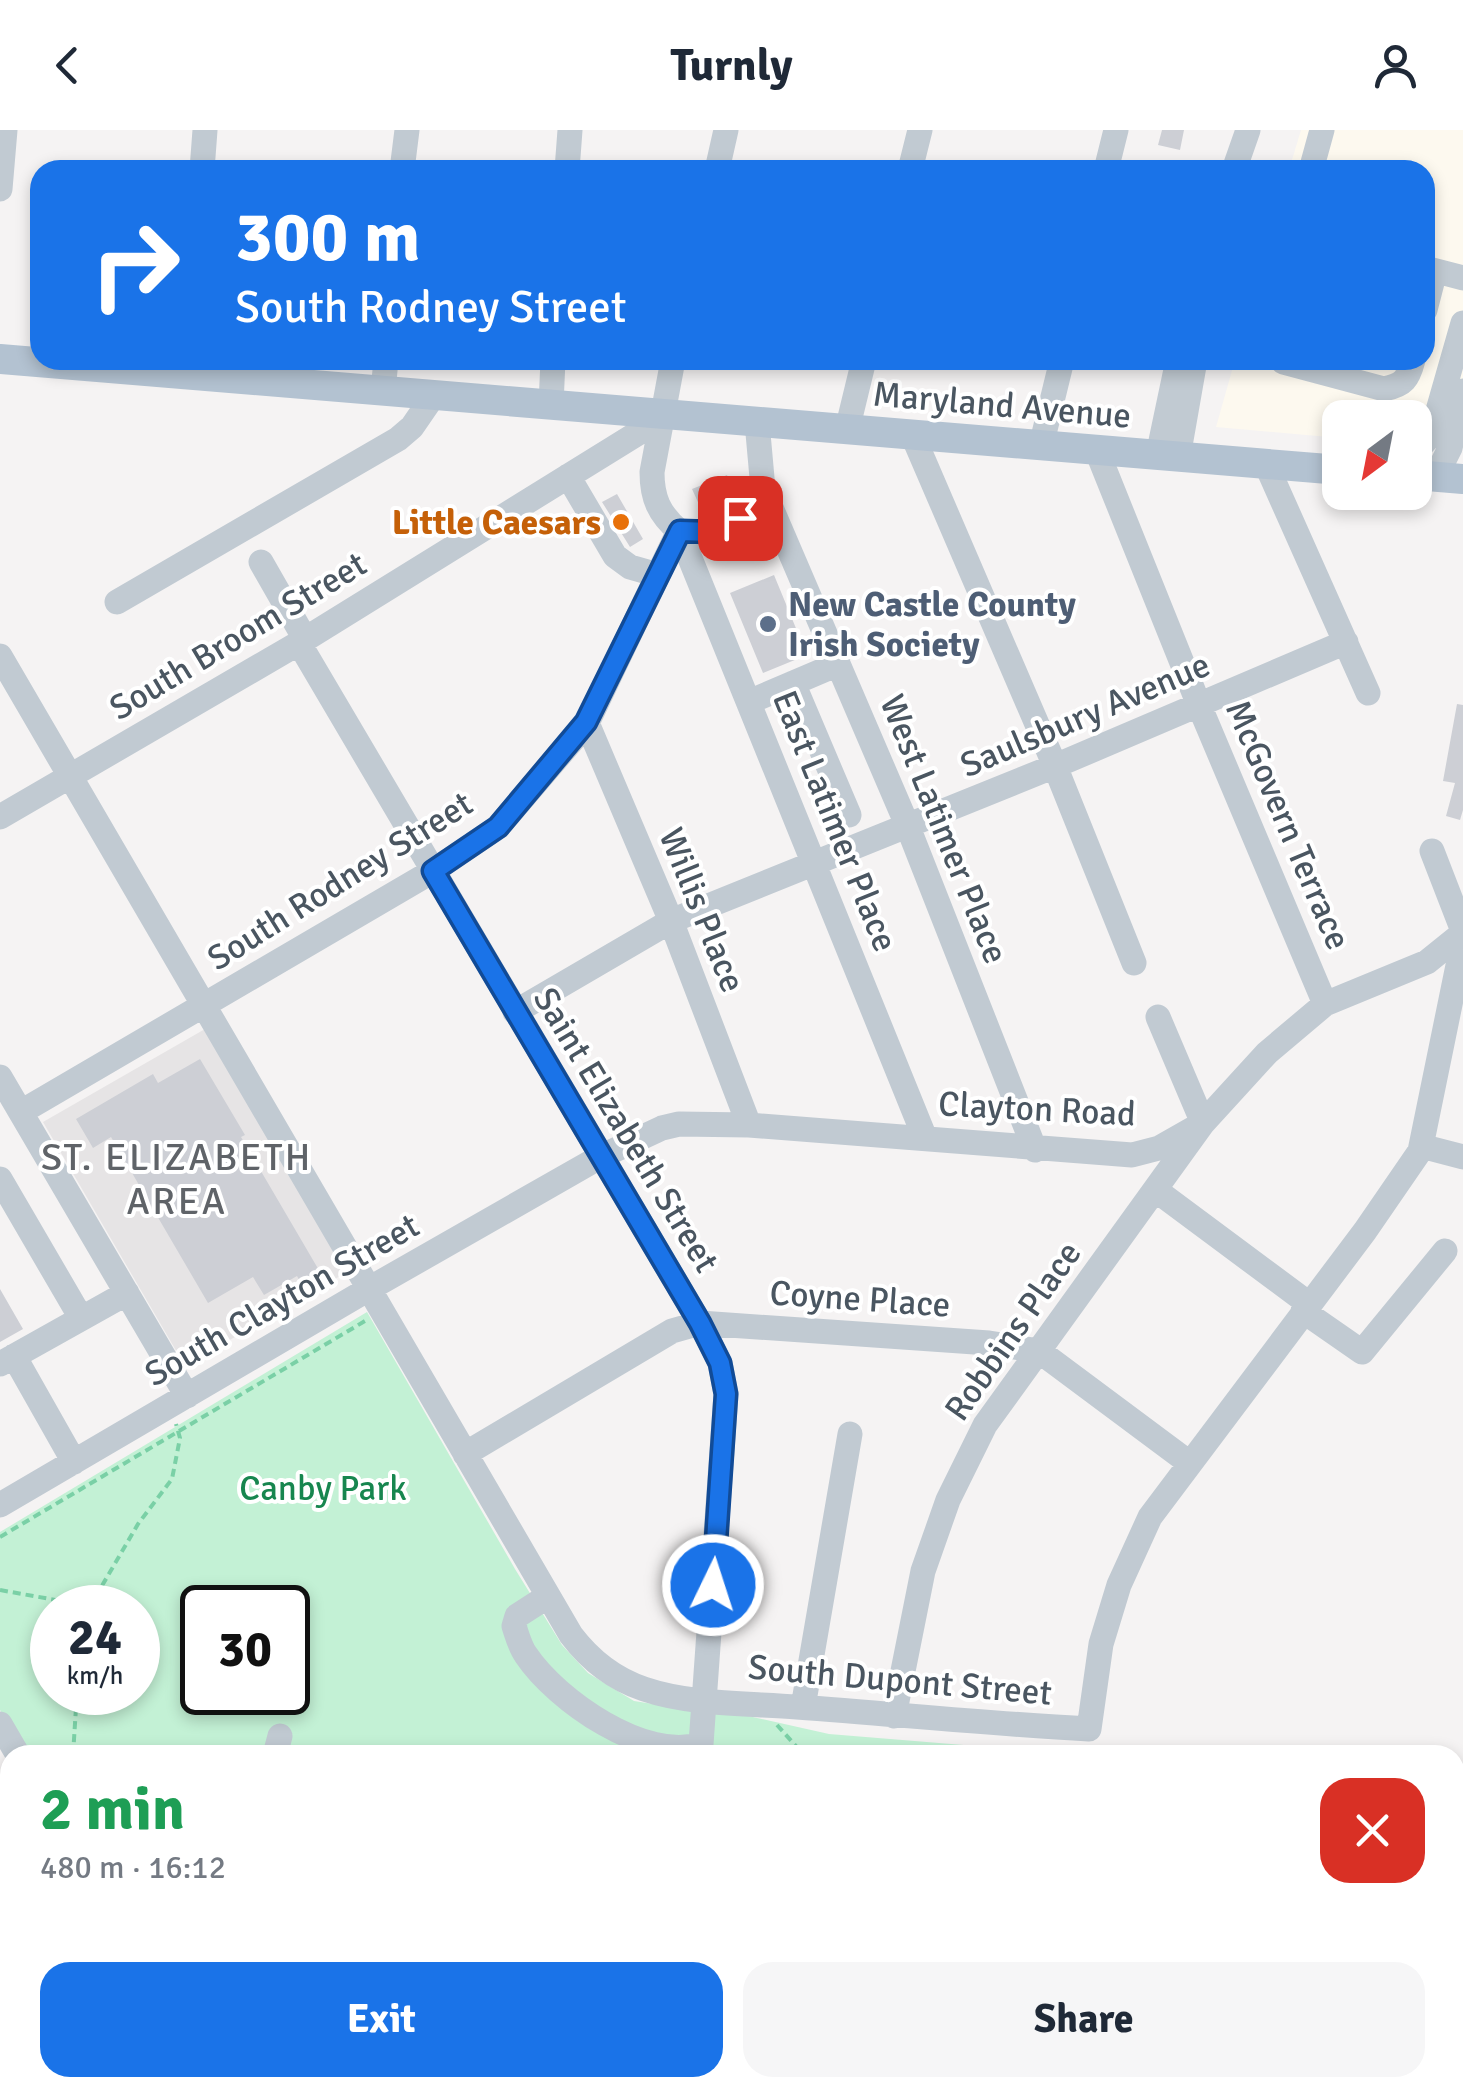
<!DOCTYPE html>
<meta charset="utf-8">
<style>
body{margin:0;font-family:Signika,sans-serif;background:#f6f6f7;color:#1f2937;height:100vh;display:flex;flex-direction:column;font-size:38px;white-space:nowrap}
*{box-sizing:border-box;margin:0}
p{font-size:32px;color:#747a83}
.icon{flex:none;width:55px;height:55px;fill:none;stroke:currentColor;stroke-width:2;stroke-linecap:round;stroke-linejoin:round}
.map{position:relative;flex:1;overflow:hidden}
.panel{position:absolute;left:0px;top:1615px;width:1465px;height:352px;display:flex;flex-direction:column;background:#fff;border-radius:30px 30px 0 0;box-shadow:0 5px 15px #0003}
.panel>*{flex:none}
.guide{position:absolute;left:30px;top:30px;width:1405px;height:210px;border-radius:30px;box-shadow:0 5px 15px #0003;background:#1a73e8;color:#fff;overflow:hidden}
.needle{width:65px;rotate:212deg}
.buttons{position:absolute;left:1322px;top:270px;display:grid;gap:20px}
.buttons a{display:grid;place-items:center;width:110px;height:110px;border-radius:20px;background:#fff;box-shadow:0 5px 15px #0003;font-size:50px}
.speed{position:absolute;left:30px;top:1455px;display:flex;gap:20px;font-size:50px;font-weight:700;text-align:center}
.speed>*{display:grid;place-content:center;width:130px;height:130px;border-radius:50%;background:#fff;box-shadow:0 5px 15px #0003;line-height:1}
.speed small{font-size:25px;font-weight:400}
.speed .limit{border:5px solid #111;border-radius:15px;background:#fff;color:#111}
.pin{position:absolute;display:grid;place-items:center;width:85px;height:85px;color:#fff;margin:-42px;border-radius:20px;box-shadow:0 5px 15px #0006}
.me{position:absolute;width:110px;margin:-55px;rotate:4deg;stroke-linejoin:round;filter:drop-shadow(0 0 8px #0008)}
.turn{display:flex;align-items:center;gap:35px;height:210px;padding:0 40px;font-size:45px}
.turn .icon{width:130px;height:130px;stroke-width:2.5}
.turn b{display:block;font-size:70px;line-height:85px}
.round{display:grid;place-items:center;flex:none;width:105px;height:105px;border-radius:30px;background:#f6f6f7}
.summary{display:flex;align-items:center;justify-content:space-between;height:170px;padding:0 40px}
h1{font-size:60px;font-weight:700;line-height:75px;color:#1e9e55}
.primary-button{display:flex;gap:20px;margin-top:auto;padding:20px 40px}
.primary-button a{flex:1;height:115px;border-radius:30px;background:#1a73e8;color:#fff;font-size:40px;font-weight:700;line-height:115px;text-align:center}
.primary-button a+a{background:#f6f6f7;color:#1f2937}
header{display:flex;justify-content:space-between;align-items:center;height:130px;padding:0 40px;background:#fff;font-size:45px;font-weight:700}
.map>svg:first-child{display:block}
</style>
<header><svg class="icon" aria-label="back" viewBox="0 0 24 24"><path d="M15 5l-7 7 7 7"/></svg>Turnly<svg class="icon" aria-label="person" viewBox="0 0 24 24"><circle cx="12" cy="8" r="4"/><path d="M4 21q1-7 8-7t8 7"/></svg></header>
<div class="map">
<svg width="1463" height="1966" viewBox="0 0 1463 1966">
<rect width="100%" height="100%" fill="#f5f3f3"/>
<path fill="#fdf9ef" d="M1301 0H1463V318L1415 314V288H1340V308L1216 297 1235 230H1425V40H1289Z"/>
<path fill="#e6e4e5" d="M205 899 347 1142 185 1236 43 992Z"/>
<path fill="#c3f1d5" fill-rule="evenodd" d="M367 1182 515 1439 562 1515 588 1543 634 1571 691 1580 730 1582 829 1604 1000 1618 1027 1625H26L0 1580V1402ZM52 1478H138V1562H52ZM202 1478H288V1562H202Z
M220 1958H1257L1263 1966H225Z"/>
<path fill="#cdcfd5" d="M1162 0H1184L1180 20 1158 15Z
M727 345 736 367 702 381 692 359Z
M617 364 643 409 630 417 602 372Z
M774 445 807 525 763 543 730 463Z
M1457 574 1463 575V680L1460 690 1446 686 1455 653 1443 651Z
M200 929 245 1005 241 1007 320 1142 301 1153 297 1146 264 1165 253 1147 208 1173 111 1007 93 1018 76 989 153 944 158 953Z
M0 1159 23 1199 0 1212Z"/>
<g fill="none" stroke-linecap="round" stroke-linejoin="round">
<path stroke="#7ad0a6" stroke-width="4" stroke-dasharray="8 5" stroke-linecap="butt" d="M0 1407 365 1191
M0 1460 89 1476
M89 1478 138 1394 172 1349 180 1308 176 1294
M777 1595 804 1625
M73 1625 77 1562
M1257 1958 1269 1966
M1121 1966 1135 1958"/>
<path stroke="#c1cad2" stroke-width="25" d="M202 40 205 0
M402 40 407 0
M567 40 570 0
M717 40 726 0
M910 40 920 0
M1106 40 1116 0
M1234 40 1248 0
M1311 40 1322 0
M0 59 5 0
M1425 138 1463 148
M1425 180 1435 141
M673 230 652 342C652 368 659 384 679 401 715 406 746 392 763 359
M1283 230V232L1384 259C1404 255 1408 249 1413 230
M383 261 386 230
M551 275 553 230
M757 292 763 359 908 697 1035 1020
M847 300 864 230
M913 306 1055 636 1134 833
M1041 316 1062 230
M1097 321 1199 575 1325 874
M1415 322 1431 305 1463 193
M1158 325 1178 230
M1178 327 1195 230
M1266 334 1368 563
M568 346 615 426 630 437 658 445
M1436 346 1450 318 1463 261
M679 401 925 1008
M261 432 305 509
M117 472 398 309 412 297 434 265
M299 513 700 1193 720 1233 726 1264 701 1614C646 1633 556 1570 526 1525 520 1517 517 1505 514 1496L517 1486 548 1466
M0 526 571 1505C590 1530 614 1549 644 1559 691 1575 748 1573 797 1577 895 1584 992 1594 1089 1599L1101 1514 1119 1455 1150 1387 1365 1101 1420 1021 1463 811
M793 553 849 685
M749 572 838 534
M587 593 671 791 749 995
M0 687 299 513 651 295 661 284
M1432 721 1463 801
M515 882 671 791 1055 636 1346 512
M0 947 187 1266
M21 982 433 741 498 697 587 593 679 401
M1421 1016 1463 1027
M0 1049 81 1188
M1157 1061 1309 1174
M1303 1181 1362 1222 1445 1121
M14 1226 74 1332
M0 1234 127 1163
M465 1324 672 1201 700 1193 989 1213 1039 1221 1188 1332
M0 1375 367 1160 600 1027 662 998 679 994 749 995 1132 1025 1159 1018 1203 993 1267 923 1325 874 1427 832 1463 803
M803 1577 850 1304
M894 1586 923 1441 948 1370 985 1295 1203 993 1158 887
M0 1594 18 1625
M275 1625 280 1606
M0 1756 10 1751
M212 1958 217 1966
M30 1966 41 1960"/>
<path stroke="#b3c2d1" stroke-width="30" d="M0 229 1340 340
M1415 345 1463 349"/>
</g>
<g fill="none" stroke-linecap="round" stroke-linejoin="round">
<g stroke="#114b97" stroke-width="25">
<path id="route" d="M713 1455 726 1264 720 1233 700 1193 433 741 498 697 586 592 680 401 712 402 740 388"/>
</g>
<use href="#route" stroke="#1a73e8" stroke-width="18"/>
</g>
<circle fill="#e8710a" stroke="#fff" stroke-width="4" cx="621" cy="392" r="10"/>
<circle fill="#5c6f8a" stroke="#fff" stroke-width="4" cx="768" cy="494" r="10"/>
<g text-anchor="middle" dominant-baseline="central" stroke-width="8" stroke-linejoin="round" paint-order="stroke">
<g font-size="35" fill="#4a5661" stroke="#fff">
<text transform="translate(1002 275) rotate(5)">Maryland Avenue</text>
<text transform="translate(238 506) rotate(-31)">South Broom Street</text>
<text transform="translate(1085 585) rotate(-23)">Saulsbury Avenue</text>
<text transform="translate(835 691) rotate(68)">East Latimer Place</text>
<text transform="translate(1288 695) rotate(67)">McGovern Terrace</text>
<text transform="translate(944 699) rotate(68)">West Latimer Place</text>
<text transform="translate(340 751) rotate(-32)">South Rodney Street</text>
<text transform="translate(702 780) rotate(68)">Willis Place</text>
<text transform="translate(1037 979) rotate(3)">Clayton Road</text>
<text transform="translate(626 1000) rotate(59)">Saint Elizabeth Street</text>
<text transform="translate(860 1169) rotate(4)">Coyne Place</text>
<text transform="translate(282 1170) rotate(-30)">South Clayton Street</text>
<text transform="translate(1013 1201) rotate(-55)">Robbins Place</text>
<text transform="translate(900 1550) rotate(5)">South Dupont Street</text>
</g>
<g font-size="35" font-weight="bold" fill="#c56008" stroke="#fff" text-anchor="end">
<text x="601" y="392">Little Caesars</text>
</g>
<g font-size="35" font-weight="bold" fill="#4e5e75" stroke="#fff" text-anchor="start">
<text x="788" y="474">New Castle County<tspan x="788" dy="40">Irish Society</tspan></text>
</g>
<g font-size="35" fill="#17864f" stroke="#fff">
<text x="323" y="1358">Canby Park</text>
</g>
<g font-size="38" letter-spacing="2.5" fill="#5f6368" stroke="#fff">
<text x="177" y="1027">ST. ELIZABETH<tspan x="177" dy="44">AREA</tspan></text>
</g>
</g>
</svg>
<div class="buttons">
<a><svg class="needle" viewBox="-14 -14 28 28"><path d="M0-13l5 13h-10z" fill="#e53935"/><path d="M0 13l5-13h-10z" fill="#747a83"/></svg></a>
</div>
<div class="speed"><div>24<small>km/h</small></div><div class="limit">30</div></div>
<div class="pin" style="left:740px;top:388px;background:#d93025"><svg class="icon" aria-label="arrive" viewBox="0 0 24 24"><path d="M6 21V4h12l-3 4 3 4H6"/></svg></div>
<svg class="me" style="left:713px;top:1455px" viewBox="-20 -20 40 40"><circle r="17" fill="#1a73e8" stroke="#fff" stroke-width="3"/><path d="M0-11L8 9 0 5-8 9z" fill="#fff"/></svg>
<div class="guide">
<div class="turn"><svg class="icon" aria-label="right" viewBox="0 0 24 24"><path d="M7 20v-9h11M14 6l5 5-5 5"/></svg><div><b>300 m</b>South Rodney Street</div></div>
</div>
<section class="panel">
<div class="summary"><div><h1>2 min</h1><p>480 m · 16:12</p></div><a class="round" style="background:#d93025;color:#fff"><svg class="icon" aria-label="close" viewBox="0 0 24 24"><path d="M6 6l12 12M18 6L6 18"/></svg></a></div>
<div class="primary-button"><a>Exit</a><a>Share</a></div>
</section>
</div>
